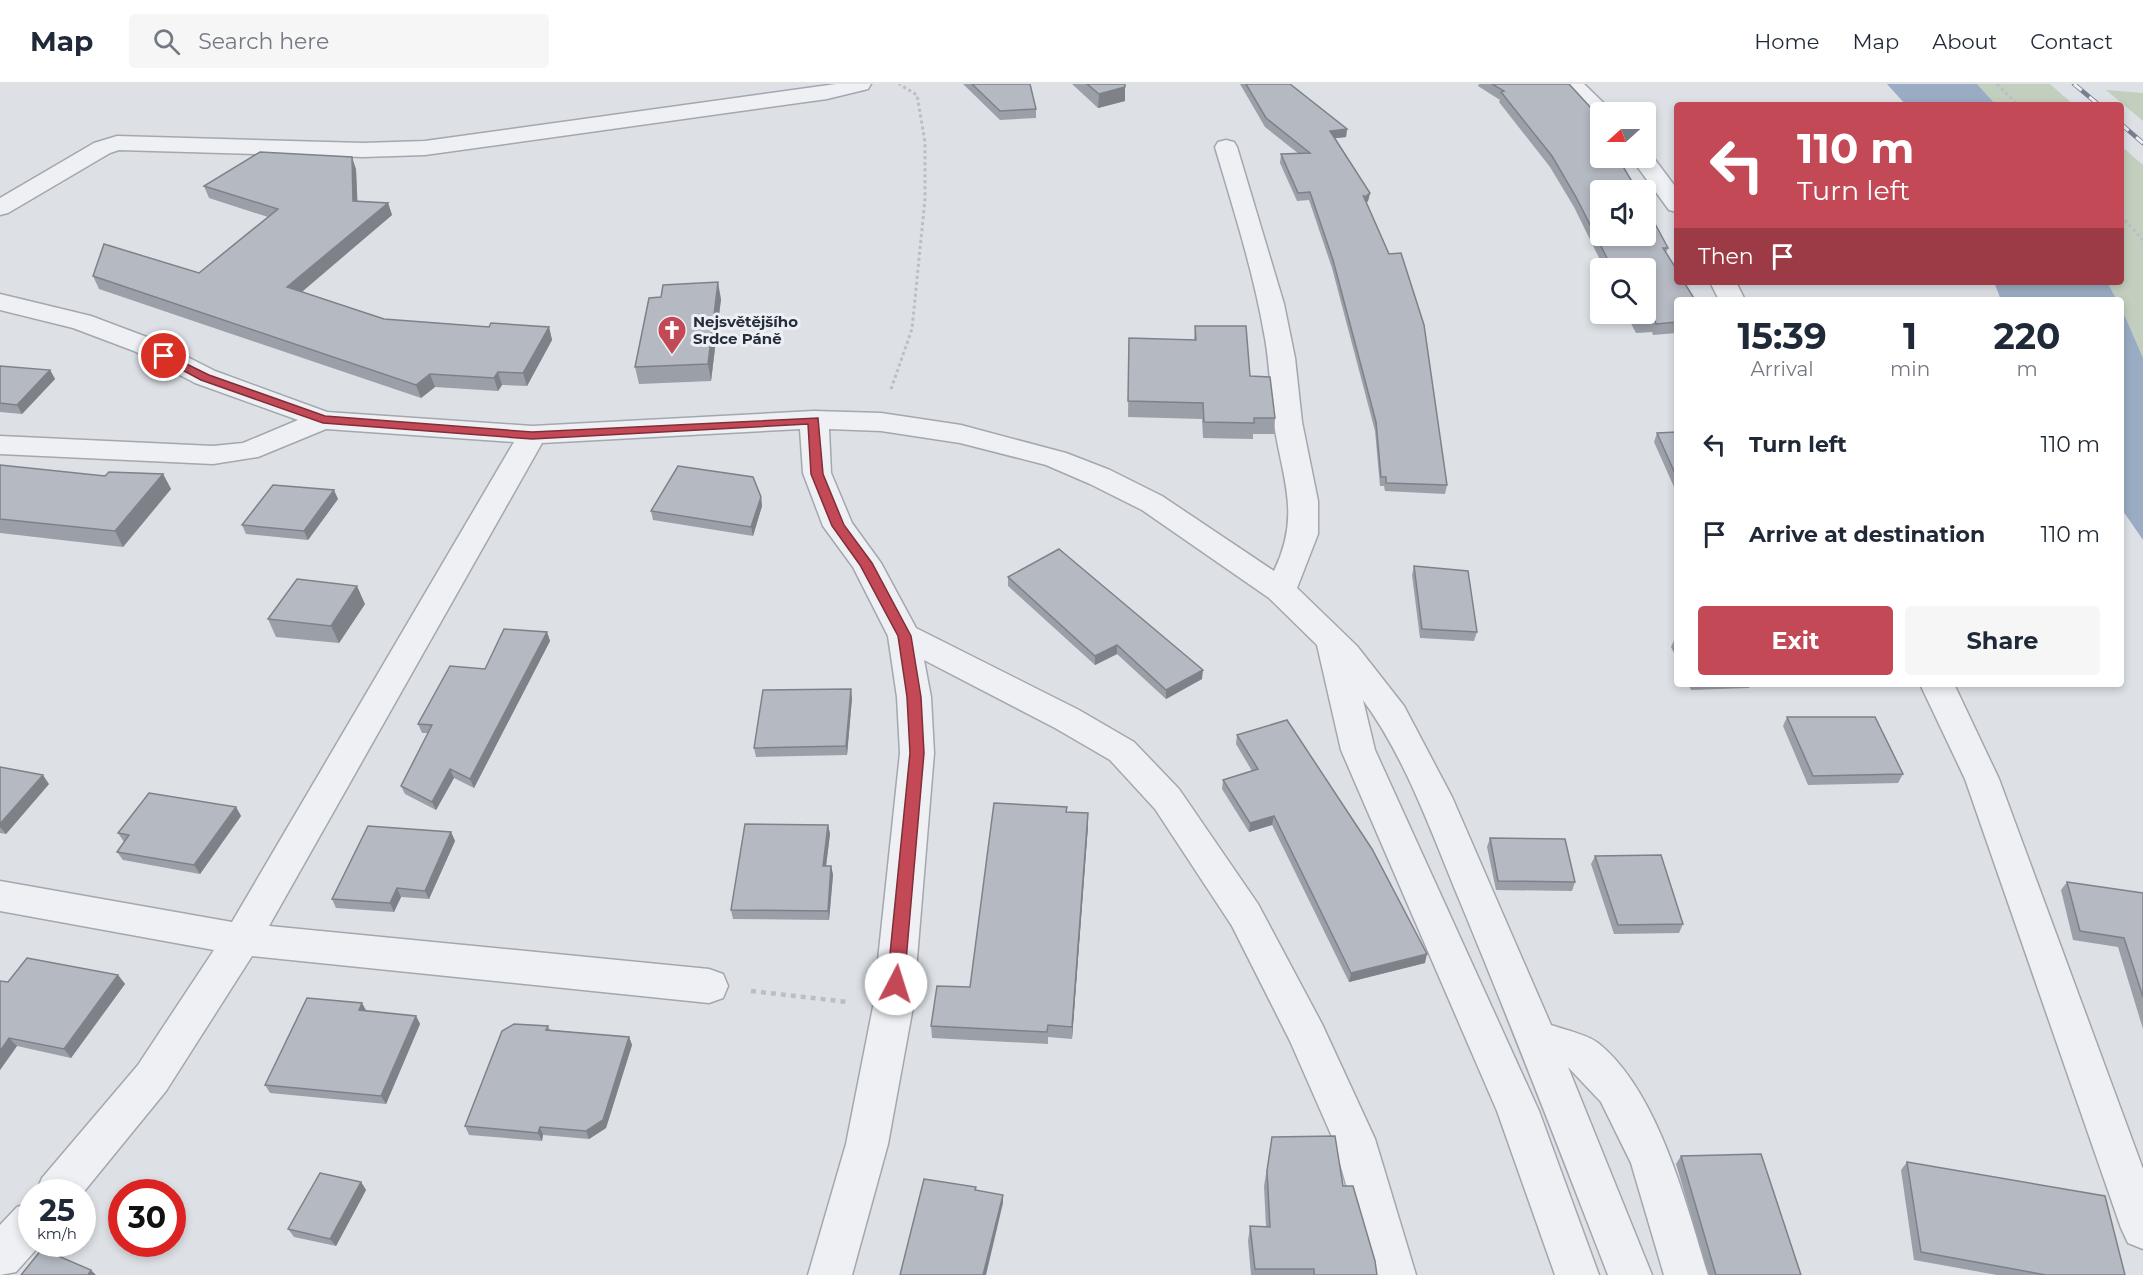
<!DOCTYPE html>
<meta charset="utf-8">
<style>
body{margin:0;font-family:Montserrat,sans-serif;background:#f6f6f7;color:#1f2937;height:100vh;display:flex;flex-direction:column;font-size:22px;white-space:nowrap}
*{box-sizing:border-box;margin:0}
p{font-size:20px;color:#747a83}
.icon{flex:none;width:33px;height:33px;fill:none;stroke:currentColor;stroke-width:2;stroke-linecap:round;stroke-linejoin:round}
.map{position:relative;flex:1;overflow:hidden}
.side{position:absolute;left:1674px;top:213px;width:450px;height:390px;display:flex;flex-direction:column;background:#fff;border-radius:6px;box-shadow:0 3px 9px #0003}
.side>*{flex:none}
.banner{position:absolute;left:1674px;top:18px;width:450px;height:183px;border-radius:6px;box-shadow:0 3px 9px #0003;background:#c34957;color:#fff;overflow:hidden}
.needle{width:39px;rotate:249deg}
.controls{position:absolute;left:1590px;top:18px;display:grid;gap:12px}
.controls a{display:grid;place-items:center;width:66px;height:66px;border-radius:6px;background:#fff;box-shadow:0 3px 9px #0003;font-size:30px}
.speed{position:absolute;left:18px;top:1095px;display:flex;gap:12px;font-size:30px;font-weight:700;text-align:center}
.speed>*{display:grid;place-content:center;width:78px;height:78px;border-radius:50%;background:#fff;box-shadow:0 3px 9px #0003;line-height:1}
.speed small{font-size:15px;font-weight:400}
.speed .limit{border:9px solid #d22;background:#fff;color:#111}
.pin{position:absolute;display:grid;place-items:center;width:51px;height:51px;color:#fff;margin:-26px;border:3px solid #fff;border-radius:50%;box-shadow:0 2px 6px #0007}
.me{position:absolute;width:66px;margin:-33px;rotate:5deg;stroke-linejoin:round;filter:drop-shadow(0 0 4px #0008)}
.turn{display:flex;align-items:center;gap:21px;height:126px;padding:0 24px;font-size:27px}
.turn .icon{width:78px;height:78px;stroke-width:2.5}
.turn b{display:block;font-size:42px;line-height:51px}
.then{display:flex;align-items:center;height:57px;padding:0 24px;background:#0003;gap:12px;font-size:22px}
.eta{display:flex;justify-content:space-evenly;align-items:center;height:102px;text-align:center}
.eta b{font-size:36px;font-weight:700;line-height:42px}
.button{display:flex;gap:12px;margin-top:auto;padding:12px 24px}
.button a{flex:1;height:69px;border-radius:6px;background:#c34957;color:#fff;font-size:24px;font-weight:700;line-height:69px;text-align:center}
.button a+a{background:#f6f6f7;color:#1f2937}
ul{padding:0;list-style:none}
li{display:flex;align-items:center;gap:18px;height:90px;padding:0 24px}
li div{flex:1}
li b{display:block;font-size:22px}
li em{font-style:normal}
header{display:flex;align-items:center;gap:36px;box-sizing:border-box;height:84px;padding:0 30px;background:#fff;border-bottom:2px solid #e0e1e3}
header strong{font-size:28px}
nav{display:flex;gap:33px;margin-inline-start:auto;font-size:21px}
.search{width:420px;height:54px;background:#f6f6f7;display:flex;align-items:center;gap:15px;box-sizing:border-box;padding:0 21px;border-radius:6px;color:#747a83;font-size:22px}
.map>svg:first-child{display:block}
</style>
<header>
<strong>Map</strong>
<div class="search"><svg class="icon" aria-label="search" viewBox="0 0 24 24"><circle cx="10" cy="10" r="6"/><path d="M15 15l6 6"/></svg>Search here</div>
<nav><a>Home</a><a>Map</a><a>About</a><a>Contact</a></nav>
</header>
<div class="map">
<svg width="2143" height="1191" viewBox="0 0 2143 1191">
<rect width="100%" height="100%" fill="#dde0e5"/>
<path fill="#c2cfbe" d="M1977 0H2050L2074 21H1996Z
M2106 6 2143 9V37Z
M2121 62 2143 81V274L2121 223V216H2117L2107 198H2121Z"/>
<path fill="#9aacc3" d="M1887 0H1977L1996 21H1906Z
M1994 198H2107L2117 216H2001Z
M2121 223 2143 274V456L2121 424Z"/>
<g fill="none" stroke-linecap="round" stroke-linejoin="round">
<g stroke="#a3a7af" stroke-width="3">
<path id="minor" d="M836 0H871L868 5 827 15 425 71 363 73 119 66 110 69 8 129 0 131V114L94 59 117 52 363 59 425 57Z
M1560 0H1584L1613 28H1600V34L1594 33Z
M1226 56 1234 58 1237 63 1284 220 1295 274 1302 338 1318 417V450L1297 504 1357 562 1404 622 1452 713 1551 941C1565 946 1586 950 1598 959 1658 1007 1686 1119 1708 1191H1664L1631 1079 1601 1018 1568 983 1652 1191H1608C1560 1067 1512 943 1461 820 1432 751 1407 676 1363 616L1375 666 1539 1027 1599 1191H1555L1497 1027 1341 666 1317 561 1269 514 1142 426 1090 400 1046 381 960 359 881 347 829 345 831 389 852 439 881 479 916 544 1079 626 1134 658 1179 705 1258 820 1322 940 1375 1055 1416 1191H1372L1333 1055 1290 957 1232 842 1155 725 1110 676 1055 644 924 576 931 613 934 669 913 923 888 1060 852 1191H808L846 1060 873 923 900 669 897 613 888 552 853 483 823 442 803 389 800 345 542 359 269 842 709 885 723 890 728 902 723 914 709 919 252 872 166 1007 82 1110 36 1108 42 1094 138 981 214 866 0 827V797L232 838 514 358 326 345 258 373 213 380 0 370V352L213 362 243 359 298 336 195 299 134 267 73 244 0 226V210L91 232 152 255 215 287 327 328 532 342 814 327 881 329 961 341 1066 369 1110 386 1162 412 1274 487C1301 431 1283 397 1274 340 1270 309 1270 279 1264 249 1253 186 1233 124 1215 63L1218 58Z
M1646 68 1650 69 1677 105V128L1669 126 1631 74H1646Z
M1710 198H1736L1745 216H1719Z
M1920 600H1954L1999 695 2143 1085V1165L2128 1159 2121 1144 1965 695Z
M32 1118V1160H41L16 1188 0 1191V1141L17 1123Z"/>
</g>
<path stroke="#bbbec4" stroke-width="3" stroke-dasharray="3 3" stroke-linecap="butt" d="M1997 0 2018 21
M2121 132 2143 156
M891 305 912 245 925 115V58L917 11 899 0"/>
<path stroke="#bbbec4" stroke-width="4.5" stroke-dasharray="5 5" stroke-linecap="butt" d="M751 907 848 918"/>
<use href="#minor" fill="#eff0f4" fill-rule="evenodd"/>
<g stroke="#777f8e" stroke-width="4.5">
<path id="rail" d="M2074 0 2099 21
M2121 40 2143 59"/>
</g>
<use href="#rail" stroke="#eceff3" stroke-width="3" stroke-dasharray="10" stroke-linecap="butt"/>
</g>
<path fill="#9b9fa7" d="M963 0H1030L1036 25V34L1000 36Z
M1072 0H1125V17L1098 24Z
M1240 0H1290L1347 45 1346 53 1335 54 1370 109 1368 117 1366 119 1447 401 1445 410 1385 407 1384 402H1380L1375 347 1332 184 1309 116 1297 117 1280 79 1281 70H1299L1265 43Z
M1479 0H1569L1668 164 1666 169 1677 216V249L1653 251 1652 248 1636 249 1626 230H1646V184H1604L1574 123 1550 83 1499 18 1500 16 1478 2Z
M356 85 357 117 388 119 392 131 302 208 384 235 489 243H549L552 256 527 302 502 301 498 307 435 303 421 314 99 205 93 192 199 189 268 133 209 114 204 102Z
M661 213 721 215 711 297 639 300 635 283Z
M1195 242 1250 292 1275 334 1274 350H1253V355L1203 354 1202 335 1128 333 1129 254 1194 256Z
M0 282 50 286 55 295 22 330 0 328Z
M1677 348V403H1674L1654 358 1657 349Z
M0 381 105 392 163 390 171 405 123 463 0 449Z
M761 413 762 422 753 452 653 436 651 427Z
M338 415 308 456 246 450 242 441Z
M1414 482 1477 548 1474 557 1420 554 1412 491Z
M1008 493 1202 595 1166 615 1117 570 1095 581 1008 502Z
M365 520 339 559 276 553 268 535Z
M547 548 550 557 474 704 454 694 436 726 405 710 401 702 428 649H422L418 640 485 585Z
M1675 554H1677V575L1671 563Z
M1688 600H1751L1749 604 1691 606Z
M852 614 847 671 756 673 754 664Z
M1787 633 1903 690 1898 699 1808 701 1783 642Z
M1237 651 1425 879 1349 898 1272 741 1249 748 1222 705 1223 696 1252 687 1236 660Z
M0 683 49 700 6 750 0 749Z
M236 723 241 732 200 790 123 776 117 768 124 758 118 749Z
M1067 728 1088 742 1072 955 1048 953V960L932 954 931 942 970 903Z
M828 741 830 750 826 782H831L833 791 829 836 733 835 731 826Z
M451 748 455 757 429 815 401 813 394 828 336 824 332 815Z
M1490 754 1575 798 1572 807 1496 806 1487 763Z
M1595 772 1683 840 1679 849 1614 850 1591 780Z
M2067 798 2143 809V945L2118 863 2073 856 2061 806Z
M118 891 125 900 71 974 17 962 0 986V897L8 898Z
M367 927 416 932 420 940 386 1020 270 1009 265 1001Z
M548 942 550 946 629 953 632 961 606 1044 589 1055 543 1051 542 1057 469 1051 465 1042Z
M1272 1053 1343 1102 1377 1191H1251L1248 1157 1250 1142 1266 1143 1264 1102Z
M1681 1072 1801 1191H1709L1676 1080Z
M1907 1078 2125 1191H1997L1914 1176 1901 1086Z
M361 1098 366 1106 336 1162 294 1153 288 1145Z"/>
<path fill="#7e8288" d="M1125 3V17L1098 24 1099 10Z
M1347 45 1346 53 1329 55 1330 47Z
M352 73 356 85 358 129 353 117Z
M1370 109 1368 117 1364 121 1365 113Z
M388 119 392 131 292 216 287 203Z
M718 198 721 215 711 297 708 280Z
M549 243 552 256 527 302 523 289Z
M50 286 55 295 22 330 17 321Z
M498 288 502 301 498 307 494 294Z
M430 290 435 303 421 314 416 301Z
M163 390 171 405 123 463 115 447Z
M334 406 338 415 308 456 304 447Z
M761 413 762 422 753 452 751 443Z
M357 502 365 520 339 559 331 542Z
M547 548 550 557 474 704 470 695Z
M1117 561V570L1095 581V572Z
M1203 586 1202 595 1166 615V606Z
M851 605 852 614 847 671 846 662Z
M450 685 454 694 436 726 432 718Z
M43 691 49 700 6 750 0 743V740Z
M236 723 241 732 200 790 194 781Z
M1088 729V742L1072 955V943Z
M1274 732 1272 741 1249 748 1250 739Z
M828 741 830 750 825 790 823 782Z
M451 748 455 757 429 815 425 807Z
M831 782 833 791 829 836 828 827Z
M397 804 401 813 394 828 390 819Z
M1427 870 1425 879 1349 898 1351 889Z
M118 891 125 900 71 974 64 965Z
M362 919 367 928 359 926Z
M416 932 420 940 386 1020 381 1012Z
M629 953 632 961 606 1044 589 1055 586 1047Z
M9 954 17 962 0 986V967Z
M540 1043 543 1051 542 1057 538 1049Z
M361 1098 366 1106 336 1162 330 1155Z
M1003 1111V1119L986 1191H983Z
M91 1186 96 1191H88Z"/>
<path fill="#b4b9c2" stroke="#7e8288" stroke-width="1.5" d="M972 0H1030L1036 25 1000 27Z
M1087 0H1125V3L1099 10Z
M1246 0H1290L1347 45 1330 47 1370 109 1365 113 1363 111 1389 170 1401 169 1424 241 1447 401 1386 399V393H1381L1376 338 1333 176 1310 108 1298 109 1281 70 1310 69 1266 34Z
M1492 0H1569L1591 24 1600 41V74H1618L1637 106H1600V152H1646V123L1668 164H1663L1677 186V198H1684L1695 216H1677V238L1656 240 1655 237 1639 238 1634 230H1646V184H1612L1576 113 1552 72 1501 8 1504 7Z
M260 68 352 73 353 117 388 119 287 203 384 235 489 243 491 239 549 243 523 289 498 288 494 294 430 290 416 301 93 192 104 160 199 189 278 125 204 102Z
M718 198 708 280 635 283 649 214 661 213 663 201Z
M1195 242H1246L1250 292 1270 293 1275 334H1254V339L1204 338 1203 319 1128 317 1129 254 1196 256Z
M0 282 50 286 17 321 0 319Z
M1677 348V394L1657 349Z
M0 381 105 392 109 388 163 390 115 447 0 435Z
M678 382 753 393 761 413 751 443 651 427Z
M273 401 334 406 304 447 242 441Z
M1059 465 1203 586 1166 606 1117 561 1095 572 1008 493Z
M1414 482 1468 487 1477 548 1422 545Z
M297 495 357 502 331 542 268 535Z
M504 545 547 548 470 695 450 685 432 718 401 702 432 641 418 640 450 582 485 585Z
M851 605 846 662 754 664 763 606Z
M1787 633H1875L1903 690 1813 692Z
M1287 636 1372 765 1427 870 1351 889 1274 732 1250 739 1223 696 1258 685 1237 651Z
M0 683 43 691 0 740Z
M149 709 236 723 194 781 117 768 129 751 118 749Z
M994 719 1067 723 1066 728 1088 729 1072 943 1048 941 1047 948 931 942 937 902 970 903Z
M745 740 828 741 823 782H831L828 827 731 826Z
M368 742 451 748 425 807 397 804 390 819 332 815Z
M1490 754 1565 755 1575 798 1498 797Z
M1661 771 1683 840 1618 841 1595 772Z
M2067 798 2143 809V913L2124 854 2080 847Z
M27 874 118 891 64 965 9 954 0 967V897L8 898Z
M307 914 362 919 359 926 416 932 381 1012 265 1001Z
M514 940 548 942 546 946 629 953 603 1036 586 1047 540 1043 538 1049 465 1042 502 947Z
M1335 1052 1343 1102H1353L1375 1177 1377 1191H1314V1185H1255L1250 1142 1270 1143 1267 1087 1272 1053Z
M1761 1070 1801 1191H1716L1681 1072Z
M1907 1078 2105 1112 2125 1191H2046L1921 1168Z
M320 1089 361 1098 330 1155 288 1145Z
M924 1095 976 1103 975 1106 1003 1111 983 1191H900Z
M42 1165 91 1186 88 1191H21Z"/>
<path fill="#c34957" stroke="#7f2f39" stroke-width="1.5" d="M164 269 209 291 325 332 532 348 818 334 823 390 844 441 872 479 911 552 921 613 924 669 904 900 901 905 896 907 890 905 887 900 910 669 907 613 898 552 860 481 832 442 811 390 808 340 532 355 323 339 201 296 160 274V270Z"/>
<defs>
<g id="church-pin" transform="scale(1.5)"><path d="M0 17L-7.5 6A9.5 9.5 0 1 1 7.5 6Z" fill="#c34957" stroke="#eceff3"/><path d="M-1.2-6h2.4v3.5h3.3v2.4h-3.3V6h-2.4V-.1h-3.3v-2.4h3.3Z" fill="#fff"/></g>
</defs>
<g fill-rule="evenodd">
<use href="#church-pin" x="672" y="246"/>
</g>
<g text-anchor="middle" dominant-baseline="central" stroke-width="6" stroke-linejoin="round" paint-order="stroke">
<g font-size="15" font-weight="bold" fill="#272e3b" stroke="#eceff3" text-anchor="start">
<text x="693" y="237">Nejsvětějšího<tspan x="693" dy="17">Srdce Páně</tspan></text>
</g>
</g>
</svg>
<div class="controls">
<a><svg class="needle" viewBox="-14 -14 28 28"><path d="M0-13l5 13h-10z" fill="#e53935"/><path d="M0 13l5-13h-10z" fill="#747a83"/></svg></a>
<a><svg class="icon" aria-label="sound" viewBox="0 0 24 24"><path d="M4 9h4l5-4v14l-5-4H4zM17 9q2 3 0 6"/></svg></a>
<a><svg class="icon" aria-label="search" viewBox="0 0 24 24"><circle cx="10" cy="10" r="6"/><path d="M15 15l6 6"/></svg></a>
</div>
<div class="speed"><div>25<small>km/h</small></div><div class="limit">30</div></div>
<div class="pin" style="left:164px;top:272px;background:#d93025"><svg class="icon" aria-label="arrive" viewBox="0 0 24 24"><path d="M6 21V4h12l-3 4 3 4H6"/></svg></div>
<svg class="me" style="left:896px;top:900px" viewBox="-20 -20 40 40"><circle r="19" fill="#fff"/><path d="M0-13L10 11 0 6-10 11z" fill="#c34957"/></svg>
<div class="banner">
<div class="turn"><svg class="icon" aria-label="left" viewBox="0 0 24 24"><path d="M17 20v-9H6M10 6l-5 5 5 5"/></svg><div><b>110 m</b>Turn left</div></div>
<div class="then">Then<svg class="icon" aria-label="arrive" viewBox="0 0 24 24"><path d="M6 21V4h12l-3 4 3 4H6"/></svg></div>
</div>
<section class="side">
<div class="eta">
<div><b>15:39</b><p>Arrival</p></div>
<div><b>1</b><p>min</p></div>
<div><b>220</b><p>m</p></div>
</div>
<ul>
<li><svg class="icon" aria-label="left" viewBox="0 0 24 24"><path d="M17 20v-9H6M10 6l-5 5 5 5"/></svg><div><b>Turn left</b></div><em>110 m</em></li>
<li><svg class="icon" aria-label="arrive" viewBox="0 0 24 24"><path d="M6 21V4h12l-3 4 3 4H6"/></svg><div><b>Arrive at destination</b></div><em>110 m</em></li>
</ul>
<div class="button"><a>Exit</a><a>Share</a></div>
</section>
</div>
